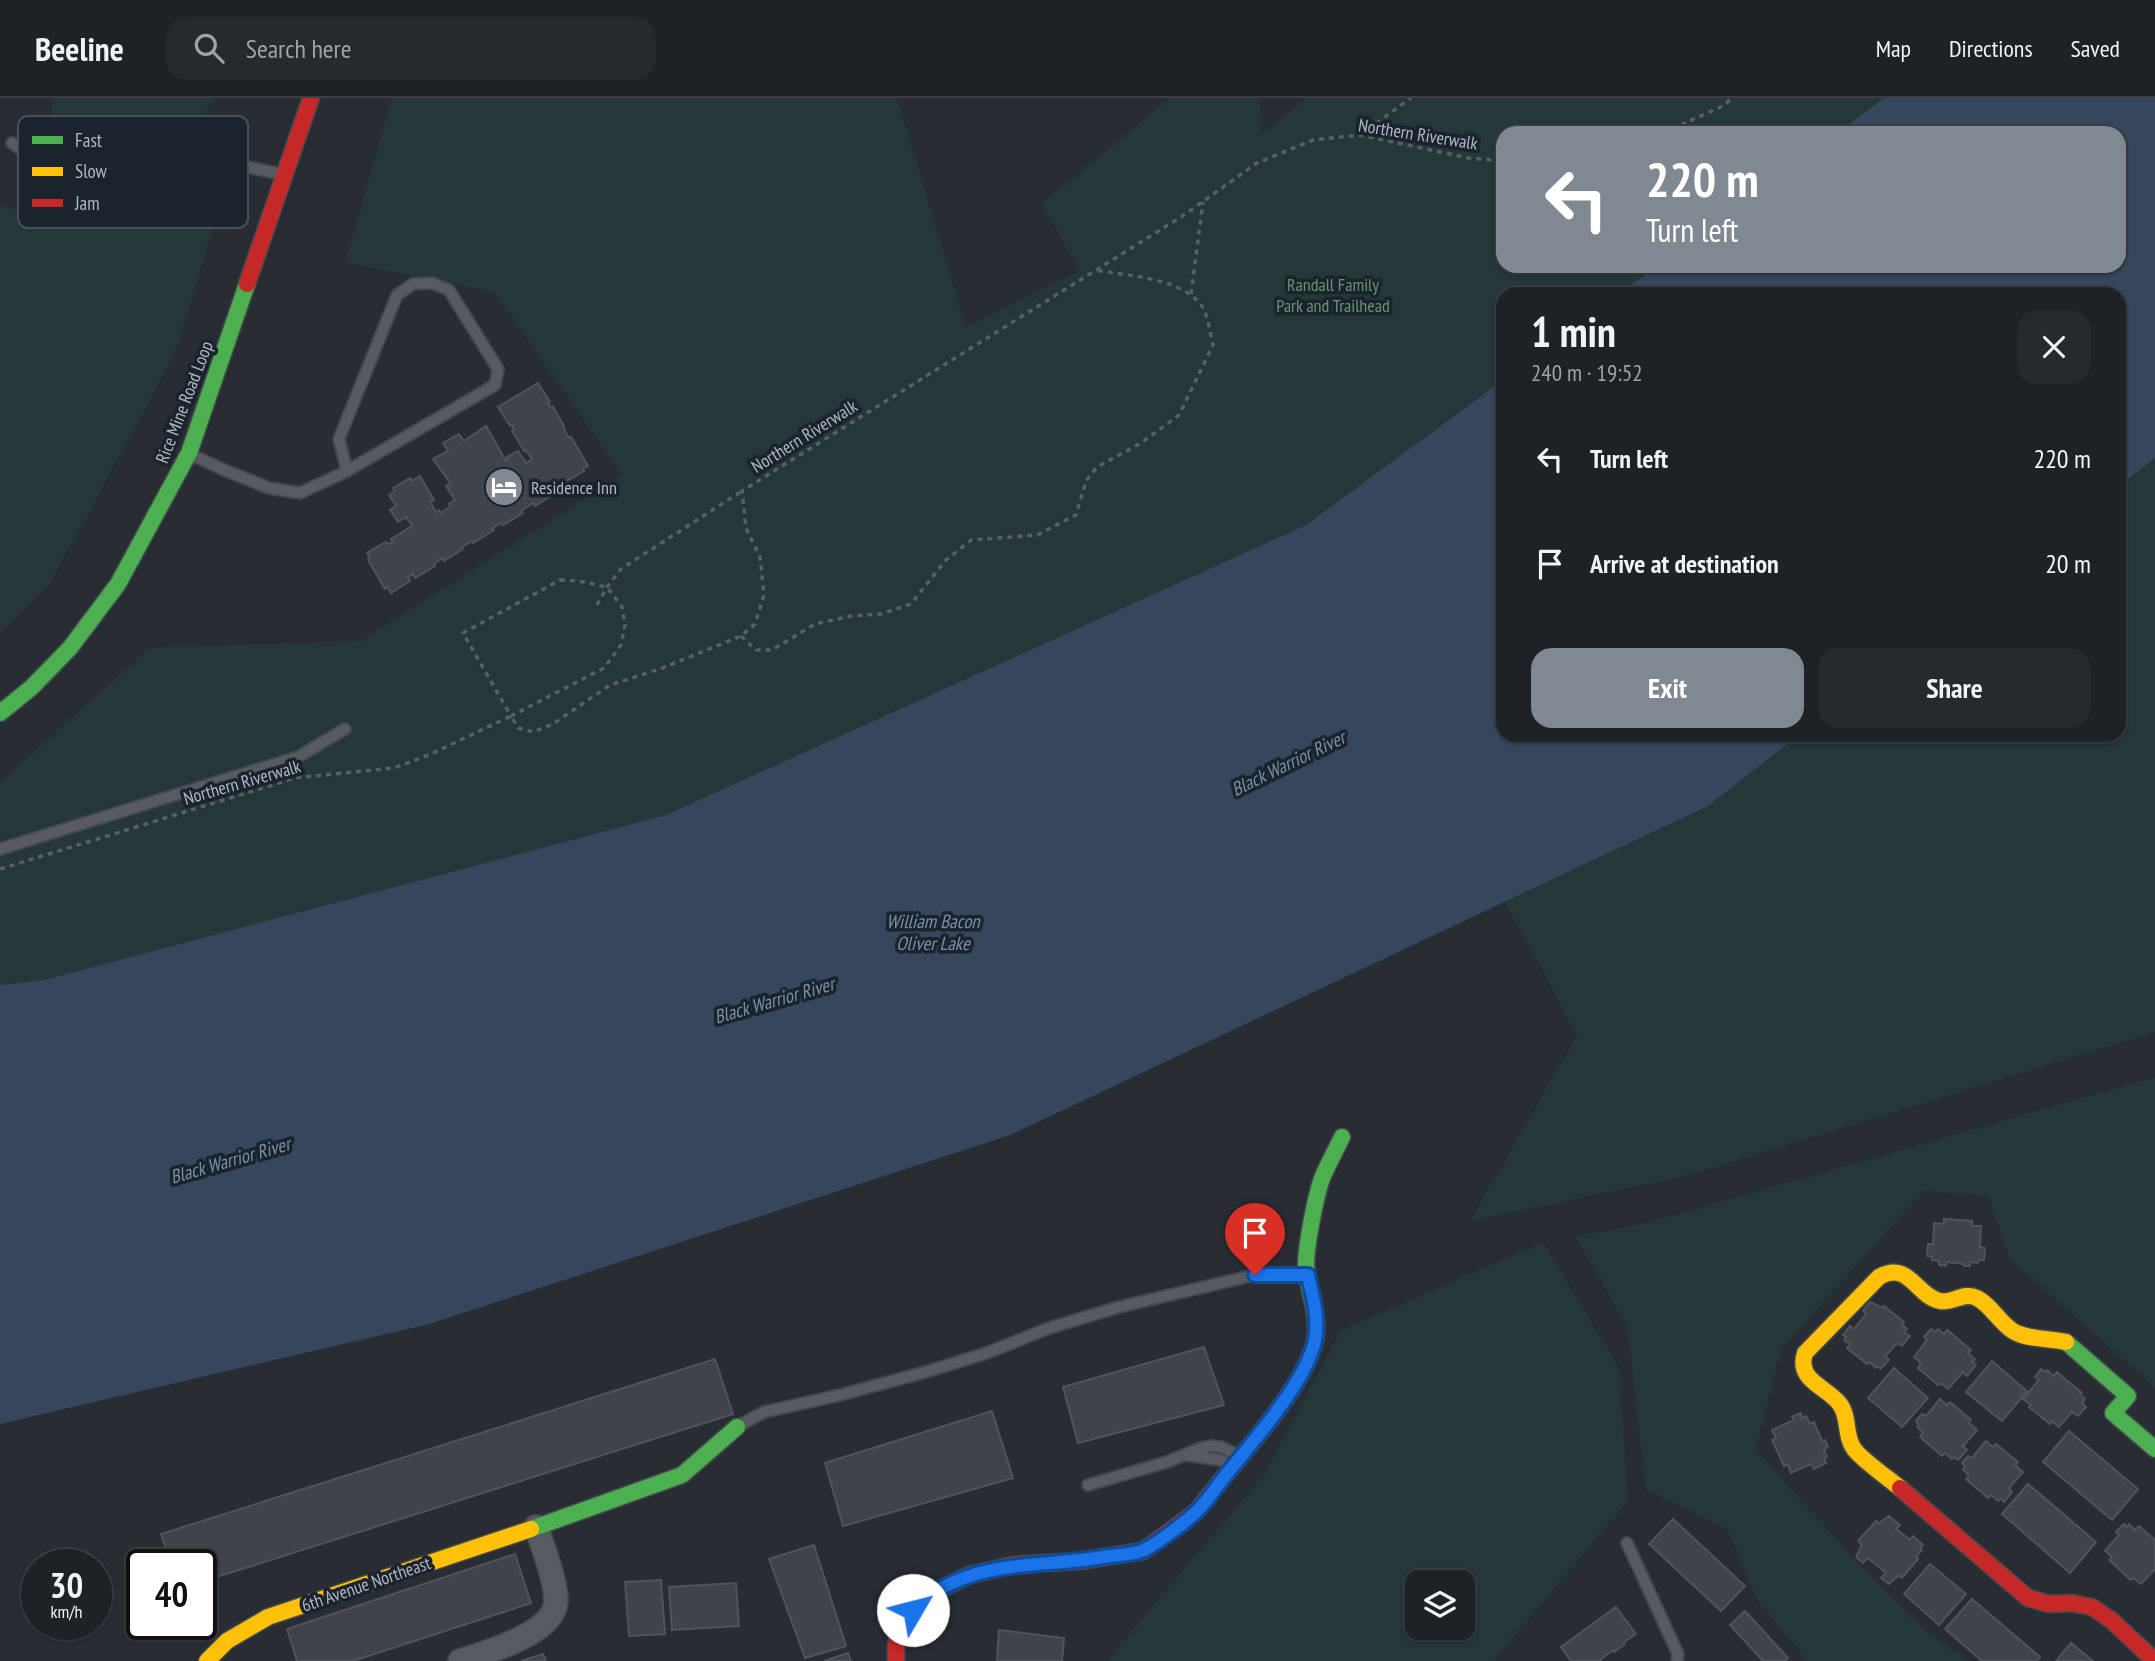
<!DOCTYPE html>
<meta charset="utf-8">
<style>
body{margin:0;font-family:"PT Sans Narrow",sans-serif;background:#252a2e;color:#f1f3f6;height:100vh;display:flex;flex-direction:column;font-size:26px;white-space:nowrap}
*{box-sizing:border-box;margin:0}
p{font-size:23px;color:#a0a4a7}
.icon{flex:none;width:38px;height:38px;fill:none;stroke:currentColor;stroke-width:2;stroke-linecap:round;stroke-linejoin:round}
.map{position:relative;flex:1;overflow:hidden}
.details{position:absolute;left:1496px;top:189px;width:630px;height:455px;display:flex;flex-direction:column;background:#1d2226;border-radius:21px;box-shadow:0 2px 5px #0004,0 0 0 2px #3b3f43}
.details>*{flex:none}
.guide{position:absolute;left:1496px;top:28px;width:630px;height:147px;border-radius:21px;box-shadow:0 2px 5px #0004,0 0 0 2px #3b3f43;background:#808892;color:#fff;overflow:hidden}
.fabs{position:absolute;left:1405px;top:1472px;display:grid;gap:14px}
.fabs a{display:grid;place-items:center;width:70px;height:70px;border-radius:14px;background:#1d2226;box-shadow:0 2px 5px #0004,0 0 0 2px #3b3f43;font-size:35px}
.speed{position:absolute;left:21px;top:1451px;display:flex;gap:14px;font-size:35px;font-weight:700;text-align:center}
.speed>*{display:grid;place-content:center;width:91px;height:91px;border-radius:50%;background:#1d2226;box-shadow:0 2px 5px #0004,0 0 0 2px #3b3f43;line-height:1}
.speed small{font-size:18px;font-weight:400}
.speed .limit{border:4px solid #111;border-radius:10px;background:#fff;color:#111}
.pin{position:absolute;display:grid;place-items:center;width:60px;height:60px;color:#fff;margin:-72px -30px;border-radius:50% 50% 50% 0;rotate:-45deg;box-shadow:0 0 7px #0007}
.pin .icon{rotate:45deg}
.me{position:absolute;width:77px;margin:-38px;rotate:53deg;stroke-linejoin:round;filter:drop-shadow(0 0 5px #0008)}
.turn{display:flex;align-items:center;gap:24px;height:147px;padding:0 35px;font-size:32px}
.turn .icon{width:91px;height:91px;stroke-width:2.5}
.turn b{display:block;font-size:49px;line-height:60px}
.round{display:grid;place-items:center;flex:none;width:74px;height:74px;border-radius:21px;background:#252a2e}
.overview{display:flex;align-items:center;justify-content:space-between;height:119px;padding:0 35px}
h1{font-size:42px;font-weight:700;line-height:52px}
.action{display:flex;gap:14px;margin-top:auto;padding:14px 35px}
.action a{flex:1;height:80px;border-radius:21px;background:#808892;color:#fff;font-size:28px;font-weight:700;line-height:80px;text-align:center}
.action a+a{background:#252a2e;color:#f1f3f6}
ul{padding:0;list-style:none}
li{display:flex;align-items:center;gap:21px;height:105px;padding:0 35px}
li div{flex:1}
li b{display:block;font-size:26px}
li em{font-style:normal}
header{display:flex;align-items:center;gap:42px;box-sizing:border-box;height:98px;padding:0 35px;background:#1d2226;border-bottom:2px solid #3b3f43}
header strong{font-size:33px}
nav{display:flex;gap:38px;margin-inline-start:auto;font-size:24px}
.search{width:490px;height:63px;background:#252a2e;display:flex;align-items:center;gap:18px;box-sizing:border-box;padding:0 24px;border-radius:21px;color:#a0a4a7;font-size:26px}
.map>svg:first-child{display:block}
</style>
<header>
<strong>Beeline</strong>
<div class="search"><svg class="icon" aria-label="search" viewBox="0 0 24 24"><circle cx="10" cy="10" r="6"/><path d="M15 15l6 6"/></svg>Search here</div>
<nav><a>Map</a><a>Directions</a><a>Saved</a></nav>
</header>
<div class="map">
<svg width="2155" height="1563" viewBox="0 0 2155 1563">
<rect width="100%" height="100%" fill="#272d33"/>
<path fill="#253739" fill-rule="evenodd" d="M51 0H216L187 42 128 76 53 50Z
M392 0H897L966 229 1080 173 1041 106 1169 0H1261L1260 38 1305 0H1884L1837 35H1503V168H1657L1619 196H1503V282L1306 427 666 717 44 882 0 887V684L150 549 360 543 622 377 494 194 345 165Z
M0 106 84 130 215 124 175 256 51 484 0 535Z
M2155 360V934L1683 1079 1470 1123 1577 937 1505 804 1708 708 1799 637H2119V388Z
M2155 979V1290L2009 1160 1988 1098 1924 1093 1781 1251 1756 1351 1847 1453 1924 1531 1969 1563H1808L1758 1504 1727 1431 1646 1392 1627 1227 1575 1138 1650 1124Z
M1543 1144 1619 1270 1628 1403 1495 1561V1563H1110V1558L1267 1373 1340 1233ZM1418 1484H1463V1530H1418Z"/>
<path fill="#36475d" d="M1884 0H2155V360L2119 388V196H1619L1657 168H2119V35H1837Z
M1503 282V637H1799L1708 708 1010 1037 429 1226 0 1326V887L44 882 666 717 1306 427Z"/>
<path fill="#3f444a" stroke="#4f545b" stroke-width="2" d="M538 285 550 304 548 305 551 310 553 309 564 328 563 329 568 339H571L588 368 583 371 584 373 563 385 562 383 560 385 562 388 555 393 556 395 535 408 534 405 522 412 523 415 503 427 501 425 493 430 494 432 473 445 472 443 462 449 463 451 444 463 442 460 434 466 435 468 415 480 413 476 408 479 410 483 391 495 388 489 385 491 368 462 370 461 367 455 386 444 388 446 393 444 391 441 412 428 406 419 398 424 390 412 396 408 389 397 395 393 393 390 410 380 412 383 420 378 434 402 430 404 436 414 439 412 441 415 451 408 449 406 455 402 446 388 451 386 433 361 448 353 443 345 459 336 464 343 486 328 506 363 508 361 507 359 518 353 526 365 532 361 526 352 524 353 512 333 514 332 512 327 510 328 498 309Z
M1944 1121 1972 1123V1128H1981L1980 1149 1985 1150 1984 1162H1979L1978 1165 1970 1164V1168H1964V1166L1947 1164 1946 1168 1939 1167V1163L1932 1162V1159L1927 1158 1928 1146H1933L1934 1125 1944 1126Z
M1870 1204 1883 1210 1884 1208 1904 1224 1902 1226 1907 1231 1904 1234 1910 1238 1902 1248 1897 1245 1885 1259 1889 1262 1881 1271 1877 1268 1876 1270 1869 1264 1867 1266 1847 1250 1850 1246 1844 1242 1846 1239 1843 1237 1850 1228 1854 1231 1866 1216 1863 1213Z
M1931 1231 1935 1234 1938 1231 1944 1236 1947 1232 1971 1252 1968 1255 1975 1261 1972 1264 1976 1267 1967 1278 1963 1274 1948 1291 1940 1285 1938 1287 1918 1270 1921 1265 1914 1259 1927 1242 1924 1239Z
M1204 1249 1224 1307 1078 1345 1063 1289Z
M715 1261 733 1316 201 1484V1466H171L161 1436Z
M1992 1263 2027 1293 2002 1323 1966 1294Z
M1894 1270 1928 1300 1902 1329 1868 1300Z
M2041 1271 2045 1274 2047 1272 2054 1278 2057 1274 2082 1295 2080 1296 2085 1301 2082 1305 2086 1309 2078 1318 2072 1314 2059 1329 2052 1323 2050 1326 2029 1309 2031 1307 2023 1301 2039 1282 2035 1279Z
M1940 1301 1947 1307 1950 1304 1971 1322 1969 1325 1977 1332 1963 1348 1967 1352 1958 1362 1955 1359 1952 1361 1945 1355 1942 1358 1920 1339 1923 1335 1917 1329 1919 1327 1916 1323 1922 1316 1926 1318Z
M992 1313 1013 1380 843 1428 825 1365Z
M1801 1315 1802 1320 1806 1318 1810 1326 1814 1324 1822 1343 1825 1342 1828 1349 1824 1351 1827 1359 1824 1360 1826 1365 1814 1371 1811 1366 1791 1375 1788 1367 1784 1368 1772 1342 1776 1340 1772 1332 1794 1322 1792 1319Z
M2069 1333 2138 1391 2112 1422 2043 1364Z
M1986 1343 1993 1349 1996 1346 2018 1364 2015 1367 2023 1374 2009 1390 2012 1394 2004 1404 2001 1401 1998 1403 1991 1397 1988 1400 1966 1381 1969 1377 1963 1371 1965 1368 1962 1365 1968 1358 1972 1360Z
M2028 1386 2096 1444 2070 1475 2002 1416Z
M1889 1418 1900 1427 1896 1431 1910 1442 1913 1438 1923 1447 1920 1450 1922 1452 1916 1459 1918 1461 1902 1480 1899 1477 1889 1486 1881 1480 1886 1475 1868 1460 1863 1465 1856 1459 1862 1447 1858 1443 1876 1423 1879 1425Z
M1673 1421 1745 1488 1721 1513 1649 1446Z
M2124 1426 2127 1429 2129 1426 2135 1432 2139 1428 2155 1442V1471L2141 1486 2133 1480 2131 1482 2109 1462 2112 1459 2105 1453 2119 1437 2116 1434Z
M814 1447 846 1548 805 1560 769 1461Z
M515 1456 531 1505 353 1563H297L287 1531Z
M1930 1466 1966 1496 1939 1527 1904 1496Z
M661 1482 665 1536 629 1538 625 1484Z
M736 1485 739 1528 672 1532 669 1489Z
M1972 1501 2040 1559 2037 1563H1982L1945 1531Z
M1616 1509 1636 1536 1624 1544 1625 1546 1614 1554 1613 1552 1601 1561V1563H1571L1561 1549Z
M1745 1513 1788 1560 1785 1563H1763L1730 1527Z
M999 1532 1064 1540 1062 1563H997Z
M2071 1545 2093 1563H2056Z
M848 1555 851 1563H824Z
M543 1556 546 1563H521Z"/>
<g fill="none" stroke-linecap="round" stroke-linejoin="round">
<g stroke="#44494e" stroke-width="14">
<path id="lane" d="M12 45 92 101H137L209 66 247 69 281 76
M192 357 222 371 269 390 300 395 347 373 495 287 498 271 449 192 432 185 413 186 397 197 339 341 347 373
M0 751 298 659 345 631
M740 1327 764 1314 840 1297 922 1275 987 1255 1049 1230 1119 1209 1255 1177H1306
M1186 1357 1221 1362 1230 1367
M1088 1387 1167 1364 1201 1350 1211 1348 1221 1349 1238 1357
M1627 1445 1678 1556 1677 1563"/>
</g>
<g stroke="#44494e" stroke-width="26">
<path id="street" d="M460 1563C486 1555 555 1535 556 1503 556 1483 543 1448 536 1429"/>
</g>
<g stroke="#44494e" stroke-width="19">
<path id="fast" d="M0 615 31 590 70 550 118 486 189 355 247 186
M2066 1244 2128 1298 2113 1315 2155 1351
M1224 1379C1251 1346 1312 1278 1316 1236 1318 1212 1307 1190 1306 1167 1306 1148 1316 1095 1323 1078 1329 1064 1336 1052 1342 1039
M531 1431 682 1377 737 1329"/>
</g>
<g stroke="#44494e" stroke-width="19">
<path id="slow" d="M1900 1390C1889 1381 1861 1361 1854 1351 1844 1337 1850 1318 1839 1305 1825 1288 1796 1282 1805 1255L1879 1179C1909 1162 1916 1198 1940 1203 1952 1206 1964 1193 1977 1200 1991 1207 1999 1224 2013 1233 2027 1242 2050 1240 2066 1244
M207 1563 227 1543 268 1519 531 1431"/>
</g>
<g stroke="#44494e" stroke-width="19">
<path id="jam" d="M247 186 311 0
M1900 1390 2028 1500 2049 1506 2071 1505 2092 1509 2111 1522 2155 1563
M896 1563V1547L901 1531 913 1512 929 1497 969 1477 1013 1467 1079 1463 1143 1453 1196 1414 1224 1379"/>
</g>
<path stroke="#5a5f65" stroke-width="3.5" stroke-dasharray="5 5" stroke-linecap="butt" d="M1663 35 1725 7 1731 0
M1360 37 1411 0
M1191 196 1203 104
M560 482 579 483 607 489 622 509 625 527 621 547 604 570 511 618 463 535Z
M597 507 607 489 621 471 742 393
M741 538 756 552H772L815 526 851 518 881 516 911 506 945 463 971 442 1037 437 1076 417 1086 383 1097 369 1141 345 1179 317 1213 247C1210 236 1209 224 1205 214 1190 180 1128 178 1095 172
M0 771 295 680 394 670 431 656 511 618 518 630 533 634 553 626 610 587 660 571 741 538 755 526 764 497 760 459 746 430 742 393 1181 119 1257 65 1313 42 1360 37 1469 60 1503 63"/>
<use href="#lane" stroke="#575b61" stroke-width="10"/>
<use href="#street" stroke="#575b61" stroke-width="23"/>
<use href="#fast" stroke="#4caf50" stroke-width="16"/>
<use href="#slow" stroke="#ffc107" stroke-width="16"/>
<use href="#jam" stroke="#c62828" stroke-width="16"/>
</g>
<g fill="none" stroke-linecap="round" stroke-linejoin="round">
<g stroke="#114b97" stroke-width="18">
<path id="route" d="M913 1512C968 1459 1033 1471 1103 1459 1115 1457 1133 1457 1144 1452 1155 1447 1187 1423 1196 1414 1208 1403 1218 1386 1229 1373 1255 1341 1313 1276 1316 1235 1318 1216 1312 1196 1308 1177H1255"/>
</g>
<use href="#route" stroke="#1a73e8" stroke-width="12"/>
</g>
<defs>
<g id="hotel-disc" transform="scale(2.0125)"><circle r="9.5" fill="#808892" stroke="#1b232d"/><path d="M-6-4.5h1.5V1H6V5H4.5V3h-9V5H-6ZM-4 0a1.8 1.8 0 1 1 3.6 0ZM.5 0V-2.5h3Q6-2.5 6 0Z" fill="#fff"/></g>
</defs>
<g fill-rule="evenodd">
<use href="#hotel-disc" x="504" y="389"/>
</g>
<g text-anchor="middle" dominant-baseline="central" stroke-width="7" stroke-linejoin="round" paint-order="stroke">
<g font-size="18" fill="#b0b9c5" stroke="#1b232d">
<text transform="translate(1418 36) rotate(9)">Northern Riverwalk</text>
<text transform="translate(184 304) rotate(-69)">Rice Mine Road Loop</text>
<text transform="translate(804 338) rotate(-32)">Northern Riverwalk</text>
<text transform="translate(242 684) rotate(-16)">Northern Riverwalk</text>
<text transform="translate(366 1486) rotate(-19)">6th Avenue Northeast</text>
</g>
<g font-size="18" fill="#699472" stroke="#1b232d">
<text x="1333" y="186">Randall Family<tspan x="1333" dy="21">Park and Trailhead</tspan></text>
</g>
<g font-size="18" fill="#b0b9c5" stroke="#1b232d" text-anchor="start">
<text x="531" y="389">Residence Inn</text>
</g>
<g font-size="19" font-style="italic" fill="#7a90ab" stroke="#1b232d">
<text transform="translate(1288 665) rotate(-26)">Black Warrior River</text>
<text x="933" y="823">William Bacon<tspan x="933" dy="22">Oliver Lake</tspan></text>
<text transform="translate(774 902) rotate(-16)">Black Warrior River</text>
<text transform="translate(230 1062) rotate(-16)">Black Warrior River</text>
</g>
</g>
<rect x="18" y="18" width="230" height="112" rx="10" fill="#1b232d" stroke="#48505b" stroke-width="2"/>
<rect x="32" y="38" width="31" height="8" fill="#4caf50"/>
<rect x="32" y="69" width="31" height="9" fill="#ffc107"/>
<rect x="32" y="101" width="31" height="8" fill="#c62828"/>
<g font-size="19" fill="#b0b9c5">
<text x="75" y="49">Fast</text>
<text x="75" y="80">Slow</text>
<text x="75" y="112">Jam</text>
</g>
</svg>
<div class="fabs">
<a><svg class="icon" aria-label="layers" viewBox="0 0 24 24"><path d="M12 4l9 5-9 5-9-5zM3 14l9 5 9-5"/></svg></a>
</div>
<div class="speed"><div>30<small>km/h</small></div><div class="limit">40</div></div>
<div class="pin" style="left:1255px;top:1177px;background:#d93025"><svg class="icon" aria-label="arrive" viewBox="0 0 24 24"><path d="M6 21V4h12l-3 4 3 4H6"/></svg></div>
<svg class="me" style="left:913px;top:1512px" viewBox="-20 -20 40 40"><circle r="19" fill="#fff"/><path d="M0-13L10 11 0 6-10 11z" fill="#1a73e8"/></svg>
<div class="guide">
<div class="turn"><svg class="icon" aria-label="left" viewBox="0 0 24 24"><path d="M17 20v-9H6M10 6l-5 5 5 5"/></svg><div><b>220 m</b>Turn left</div></div>
</div>
<section class="details">
<div class="overview"><div><h1>1 min</h1><p>240 m · 19:52</p></div><a class="round"><svg class="icon" aria-label="close" viewBox="0 0 24 24"><path d="M6 6l12 12M18 6L6 18"/></svg></a></div>
<ul>
<li><svg class="icon" aria-label="left" viewBox="0 0 24 24"><path d="M17 20v-9H6M10 6l-5 5 5 5"/></svg><div><b>Turn left</b></div><em>220 m</em></li>
<li><svg class="icon" aria-label="arrive" viewBox="0 0 24 24"><path d="M6 21V4h12l-3 4 3 4H6"/></svg><div><b>Arrive at destination</b></div><em>20 m</em></li>
</ul>
<div class="action"><a>Exit</a><a>Share</a></div>
</section>
</div>
